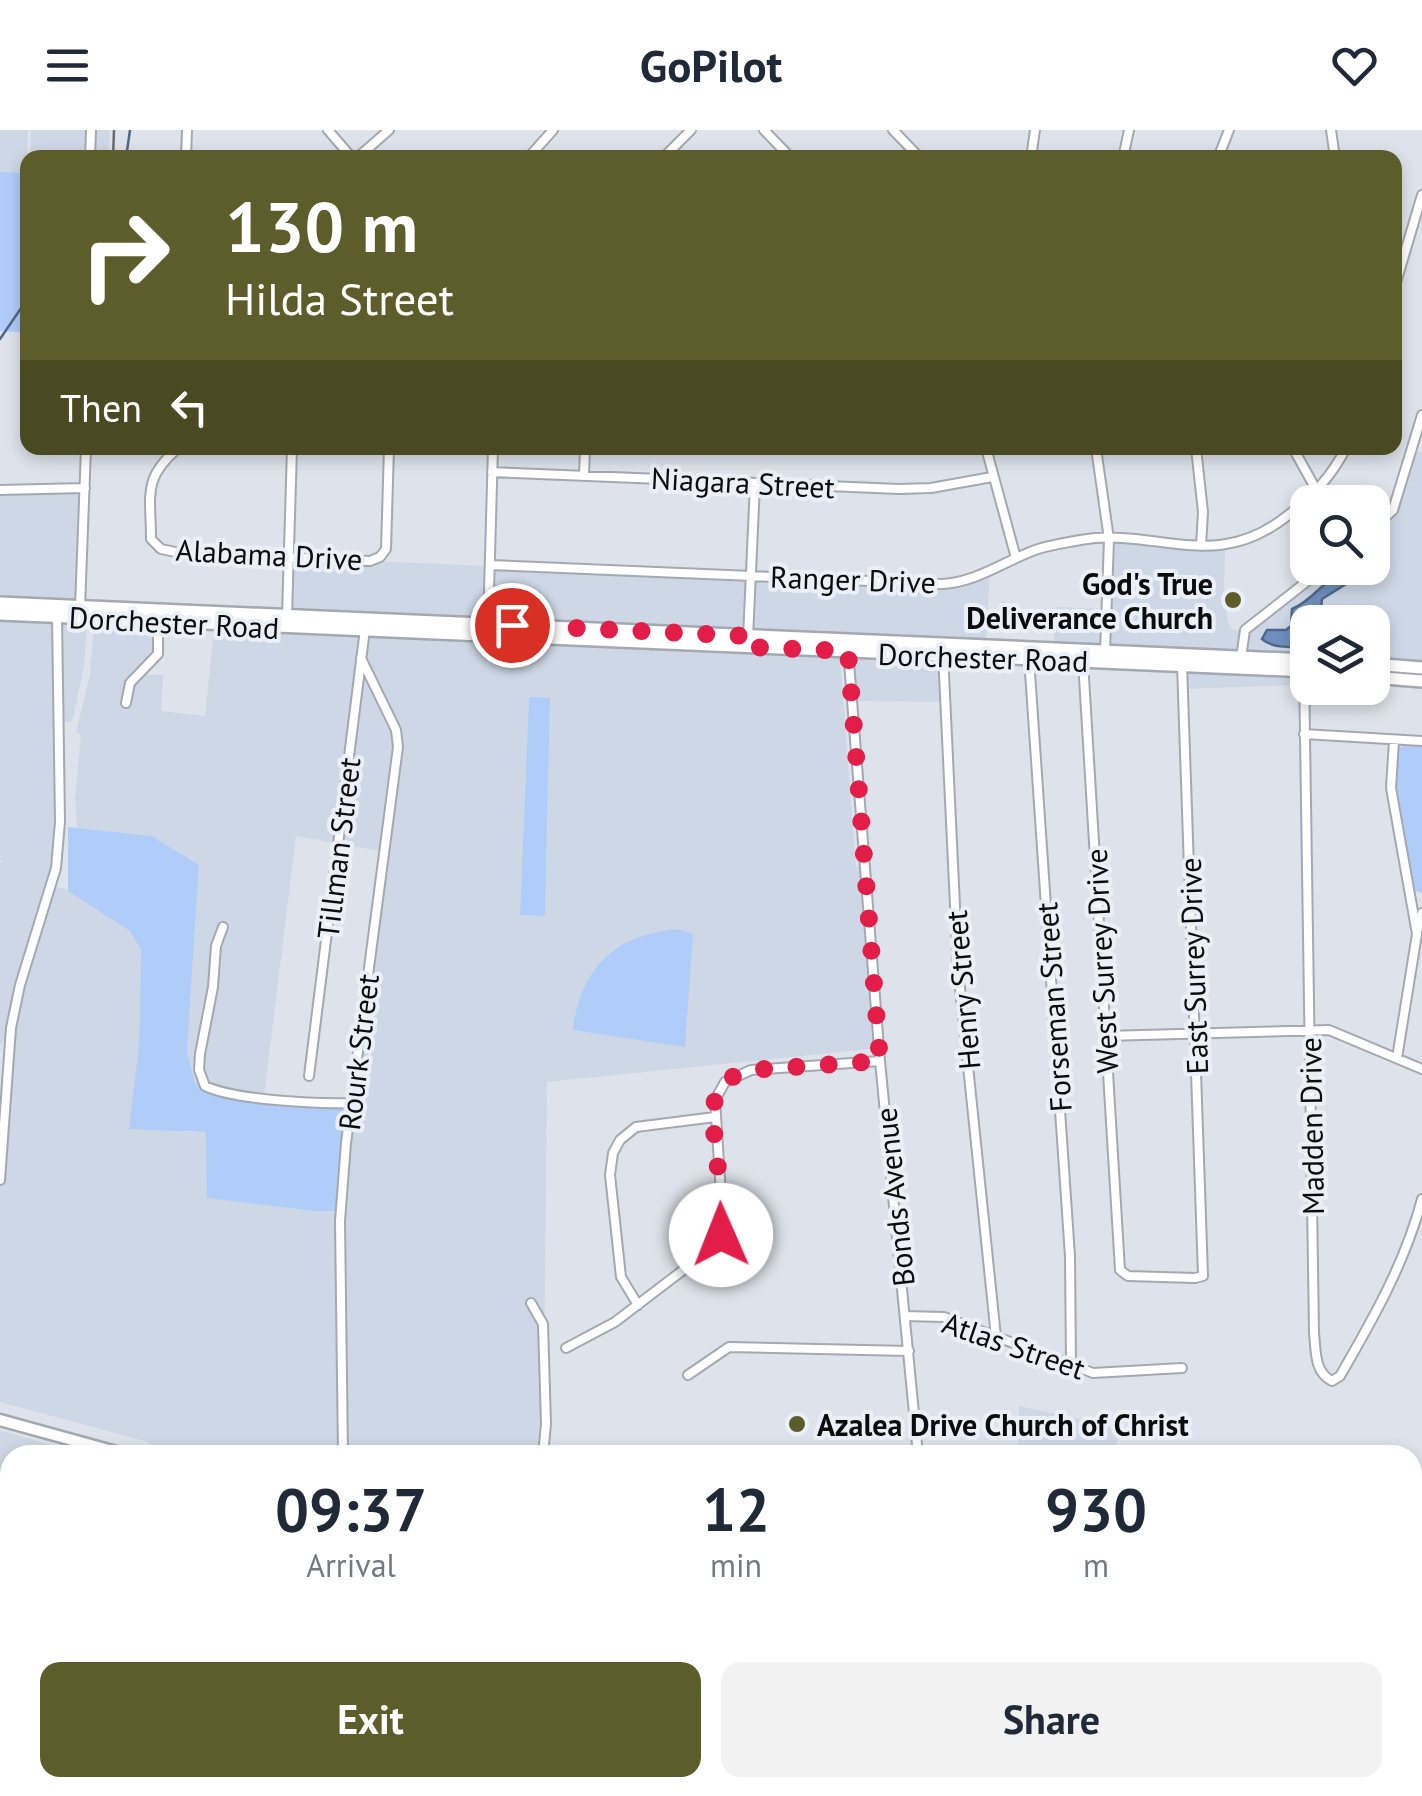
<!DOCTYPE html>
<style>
body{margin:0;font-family:"PT Sans",sans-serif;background:#f2f2f3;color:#1f2937;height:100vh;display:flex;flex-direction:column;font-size:38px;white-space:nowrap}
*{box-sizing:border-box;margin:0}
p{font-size:32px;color:#747a83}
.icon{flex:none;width:55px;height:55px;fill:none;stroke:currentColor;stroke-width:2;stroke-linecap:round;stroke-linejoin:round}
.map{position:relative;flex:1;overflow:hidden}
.details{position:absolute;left:0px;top:1315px;width:1422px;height:352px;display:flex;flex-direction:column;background:#fff;border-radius:30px 30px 0 0;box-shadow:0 5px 15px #0003}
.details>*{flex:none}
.guide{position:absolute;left:20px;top:20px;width:1382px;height:305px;border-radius:20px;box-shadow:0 5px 15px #0003;background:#5c5d2a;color:#fff;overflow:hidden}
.buttons{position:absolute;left:1290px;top:355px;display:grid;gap:20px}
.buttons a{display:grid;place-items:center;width:100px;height:100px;border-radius:20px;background:#fff;box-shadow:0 5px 15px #0003;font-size:50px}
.pin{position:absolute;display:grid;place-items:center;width:85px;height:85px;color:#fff;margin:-42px;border:5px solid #fff;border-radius:50%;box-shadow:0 2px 10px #0007}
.me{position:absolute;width:110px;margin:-55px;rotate:359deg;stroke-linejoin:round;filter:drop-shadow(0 0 8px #0008)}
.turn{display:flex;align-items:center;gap:35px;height:210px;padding:0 40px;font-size:45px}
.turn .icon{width:130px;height:130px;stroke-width:2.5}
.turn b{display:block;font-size:70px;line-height:85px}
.then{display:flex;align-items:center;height:95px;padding:0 40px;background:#0003;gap:20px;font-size:38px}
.eta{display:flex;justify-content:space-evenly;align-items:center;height:170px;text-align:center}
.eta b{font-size:60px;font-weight:800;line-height:70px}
.action{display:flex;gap:20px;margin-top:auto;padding:20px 40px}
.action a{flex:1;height:115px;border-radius:20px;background:#5c5d2a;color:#fff;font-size:40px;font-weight:800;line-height:115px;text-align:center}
.action a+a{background:#f2f2f3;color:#1f2937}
header{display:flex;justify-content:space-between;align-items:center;height:130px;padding:0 40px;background:#fff;font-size:45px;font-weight:800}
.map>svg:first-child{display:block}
</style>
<header><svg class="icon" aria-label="menu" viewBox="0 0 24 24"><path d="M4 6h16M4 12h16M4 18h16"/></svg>GoPilot<svg class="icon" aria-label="heart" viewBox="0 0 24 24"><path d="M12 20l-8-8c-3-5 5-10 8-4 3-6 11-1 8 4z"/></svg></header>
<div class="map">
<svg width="1422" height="1666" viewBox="0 0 1422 1666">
<rect width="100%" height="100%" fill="#dee3eb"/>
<path fill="#ced7e5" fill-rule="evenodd" d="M0 0H28L26 43 0 42Z
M31 0H110L108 27 30 28Z
M1410 321 1422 322V533L1373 528 1372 492H1308L1307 524 1054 513 1056 477 1107 479 1109 409 1225 416 1224 459 1228 492 1233 500H1245L1326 438H1372L1373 398 1393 380Z
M85 358 80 471 0 468V360Z
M288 428 942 454 990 441 986 509 287 480Z
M0 490 87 494 84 536 74 584 71 592H59L60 692 52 756 68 760 96 776 130 801 141 820 139 917 185 1002H207L208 1068 315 1081H340L385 722 296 706 264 967 195 953 187 921 199 735 152 706 77 698 75 668 81 604 76 603 90 544 94 494 158 497V518L138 545H163L161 581 205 586 214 499 840 526 856 737H864L879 918 547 952 543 1325H180L141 1310 0 1272V1050L10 900 0 916V733L3 731 0 730ZM529 568 550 569 545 786 520 785Z
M848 526 943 530 945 572 851 571Z
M1183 540 1304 547V555L1183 559Z
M1019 1276 1119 1297 1115 1325H1018Z
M0 1300 85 1325H10V1365L0 1362Z
M10 1624V1658H578L580 1666H0V1627Z"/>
<path fill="#b0ccf8" d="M0 42 26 43 21 202 0 201Z
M529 567 550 568 545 786 520 785Z
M1407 614 1422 615V763L1412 760 1394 657 1396 620Z
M68 697 152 706 199 735 187 921 195 953 254 966 350 973 341 1081H315L207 1068 206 1002 129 999 139 917 141 820 130 801 68 761Z
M678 799 693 804 685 917 573 900C580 838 616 804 678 799Z
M597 1658H806V1666H599Z"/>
<path fill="#708fbf" stroke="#51688a" stroke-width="2.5" d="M1344 440 1354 449 1322 469 1320 492H1308L1307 517C1293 517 1273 519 1262 509L1267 500H1286L1291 496 1292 479C1313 470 1323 451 1344 440Z"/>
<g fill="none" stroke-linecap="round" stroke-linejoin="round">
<path stroke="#51688a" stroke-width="2.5" d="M126 28 130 0
M0 209 28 168"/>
<g stroke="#a4a8b0" stroke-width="12">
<path id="minor" d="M328 0 352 28
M764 0 791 28
M893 0 920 28
M1331 0 1335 28
M90 28 91 0
M186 28 187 0
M357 28 389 0
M528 28 553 0
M663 28 691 0
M1031 28 1035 0
M1123 28 1129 0
M1218 28 1229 0
M1395 156 1422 65
M178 318C142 349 151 365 151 409L161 419 180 423 370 431 380 427 386 419 389 318
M986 318 1016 428
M1096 318 1109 409 1105 522
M1196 318 1203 382 1201 416
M1293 318 1318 363
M492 342 899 359 931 358 992 347
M584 345 585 318
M0 360 85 358
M1372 399 1393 380 1422 285
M490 435 942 454C977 452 1003 432 1035 420 1049 415 1065 413 1080 410 1158 397 1214 444 1287 386 1313 366 1331 347 1346 318
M80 478 86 318
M287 486 292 318
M488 497 493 318
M748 508 755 354
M848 519 880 931 918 1325
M943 523 958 839 996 1207
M1029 528 1070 1126 1071 1236
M1241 528 1245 500 1324 438
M1083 531 1120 1140 1128 1146 1195 1148 1203 1146 1182 535
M1304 539 1314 1203C1316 1221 1314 1242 1332 1251L1340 1246C1373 1189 1405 1133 1422 1069
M126 573 130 553 158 524V490
M1304 604 1422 611
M1394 611 1391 658 1417 804 1397 928
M223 797 216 816 213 857 200 924 199 940 205 956C234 970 316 974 350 973
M1418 799 1422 783
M1105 906 1329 900 1422 939
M309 946 365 499
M0 1050 11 898 20 855 56 738 60 692 57 486
M531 1173 543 1194 546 1294 543 1325
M638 1175 621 1147 610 1045 613 1023 620 1010 636 997 715 987
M905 1186 944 1187 1093 1243 1182 1238
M566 1218 615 1192 716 1115 723 1095 715 970 725 952 751 940 880 931
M688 1245 729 1217 909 1221
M343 1325 340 1091 346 1013 398 617 396 600 361 528
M0 1471 10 1484
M1412 1515 1422 1512
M0 1627 10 1625
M196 1658 199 1666
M266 1666 285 1662
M1252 1666V1658"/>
</g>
<g stroke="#a4a8b0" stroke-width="15">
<path id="tertiary" d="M0 1290 127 1325
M1412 1392 1422 1391"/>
</g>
<g stroke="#a4a8b0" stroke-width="16">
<path id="secondary" d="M0 473 1308 530
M0 484 1308 541
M1372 534 1422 538
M1372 547 1422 551"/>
</g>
<use href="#minor" stroke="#fff" stroke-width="8"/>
<use href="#tertiary" stroke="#fff" stroke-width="10"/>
<use href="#secondary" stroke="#fff" stroke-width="11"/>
<path stroke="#6a6e73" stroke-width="2.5" d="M113 28 114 0"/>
</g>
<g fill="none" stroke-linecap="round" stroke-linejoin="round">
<path stroke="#e11d48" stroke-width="18" stroke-dasharray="0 32.4" d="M512 495 748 506V517L848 521 880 931 751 940C738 944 725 948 718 961 704 986 728 1070 721 1105"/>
</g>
<g fill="#5c5d2a" stroke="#ebf0f8" stroke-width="4">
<circle cx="1233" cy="470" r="10"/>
<circle cx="797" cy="1294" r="10"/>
</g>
<g text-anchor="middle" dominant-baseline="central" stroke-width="8" stroke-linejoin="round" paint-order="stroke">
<g font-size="30" fill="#0a0c0e" stroke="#ebf0f8">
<text transform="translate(743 352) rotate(3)">Niagara Street</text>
<text transform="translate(269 424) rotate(3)">Alabama Drive</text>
<text transform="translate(853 449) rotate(2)">Ranger Drive</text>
<text transform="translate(174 492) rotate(3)">Dorchester Road</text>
<text transform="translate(983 527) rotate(2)">Dorchester Road</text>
<text transform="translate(338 718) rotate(-83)">Tillman Street</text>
<text transform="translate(1101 831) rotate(-93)">West Surrey Drive</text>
<text transform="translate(1193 836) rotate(-92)">East Surrey Drive</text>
<text transform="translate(962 860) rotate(-95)">Henry Street</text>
<text transform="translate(1053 877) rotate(-94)">Forseman Street</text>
<text transform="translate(358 922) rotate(-83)">Rourk Street</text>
<text transform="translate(1311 996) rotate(-91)">Madden Drive</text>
<text transform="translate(894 1067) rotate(-96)">Bonds Avenue</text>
<text transform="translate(1014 1215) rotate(19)">Atlas Street</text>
</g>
<g font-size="30" font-weight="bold" fill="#0a0c0e" stroke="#ebf0f8" text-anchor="end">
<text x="1213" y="453">God's True<tspan x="1213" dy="34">Deliverance Church</tspan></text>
<text x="817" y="1294" text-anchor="start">Azalea Drive Church of Christ</text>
</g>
</g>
</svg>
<div class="buttons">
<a><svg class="icon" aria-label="search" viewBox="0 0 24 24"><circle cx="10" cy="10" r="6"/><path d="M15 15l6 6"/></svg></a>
<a><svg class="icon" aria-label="layers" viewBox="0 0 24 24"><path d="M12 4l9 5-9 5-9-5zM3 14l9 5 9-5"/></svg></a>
</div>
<div class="pin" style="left:512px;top:495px;background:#d93025"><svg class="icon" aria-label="arrive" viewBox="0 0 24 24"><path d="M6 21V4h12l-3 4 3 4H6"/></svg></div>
<svg class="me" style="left:721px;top:1105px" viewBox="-20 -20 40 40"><circle r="19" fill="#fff"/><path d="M0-13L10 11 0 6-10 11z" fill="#e11d48"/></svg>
<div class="guide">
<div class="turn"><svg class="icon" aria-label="right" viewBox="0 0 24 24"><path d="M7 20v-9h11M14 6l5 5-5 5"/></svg><div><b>130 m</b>Hilda Street</div></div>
<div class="then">Then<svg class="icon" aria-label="left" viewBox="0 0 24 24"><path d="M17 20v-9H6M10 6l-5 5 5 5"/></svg></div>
</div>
<section class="details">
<div class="eta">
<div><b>09:37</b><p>Arrival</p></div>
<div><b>12</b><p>min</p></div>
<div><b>930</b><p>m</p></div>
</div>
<div class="action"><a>Exit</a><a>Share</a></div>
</section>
</div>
